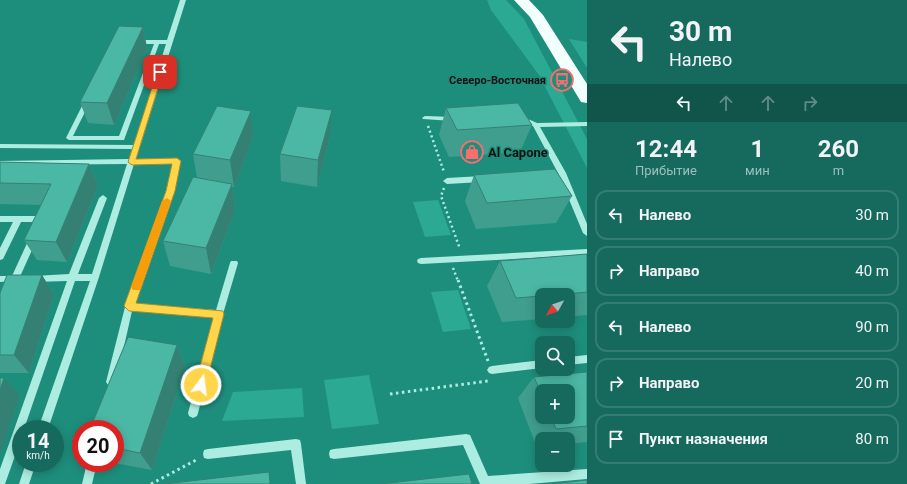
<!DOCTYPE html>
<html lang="ru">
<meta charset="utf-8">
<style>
body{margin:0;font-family:Roboto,sans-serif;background:#237266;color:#f1f3f6;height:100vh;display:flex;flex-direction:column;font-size:15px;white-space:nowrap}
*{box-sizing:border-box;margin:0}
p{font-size:13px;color:#9ebfbc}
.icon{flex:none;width:22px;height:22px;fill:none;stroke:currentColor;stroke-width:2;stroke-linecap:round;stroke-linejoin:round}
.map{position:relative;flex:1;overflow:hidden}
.side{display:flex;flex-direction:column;background:#166a5d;width:320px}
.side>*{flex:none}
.banner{background:#166a5d;color:#f1f3f6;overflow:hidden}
.needle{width:26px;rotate:230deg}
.buttons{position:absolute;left:535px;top:288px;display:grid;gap:8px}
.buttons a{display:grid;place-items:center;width:40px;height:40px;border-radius:8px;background:#166a5d;box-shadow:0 2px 10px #0003;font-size:20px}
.speed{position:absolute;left:12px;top:420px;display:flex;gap:8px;font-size:20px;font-weight:700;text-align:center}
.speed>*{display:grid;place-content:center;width:52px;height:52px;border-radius:50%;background:#166a5d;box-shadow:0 2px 10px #0003;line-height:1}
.speed small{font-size:10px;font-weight:400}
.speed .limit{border:6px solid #d22;background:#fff;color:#111}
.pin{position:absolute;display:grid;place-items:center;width:34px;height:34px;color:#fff;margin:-17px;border-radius:8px;box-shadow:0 2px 6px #0006}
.me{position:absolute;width:44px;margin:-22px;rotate:15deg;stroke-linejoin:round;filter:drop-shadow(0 0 3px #0008)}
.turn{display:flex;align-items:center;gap:14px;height:84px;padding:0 16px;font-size:18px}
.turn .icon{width:52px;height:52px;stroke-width:2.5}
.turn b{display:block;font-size:28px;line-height:34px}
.lanes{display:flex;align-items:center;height:38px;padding:0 16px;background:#0003;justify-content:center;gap:20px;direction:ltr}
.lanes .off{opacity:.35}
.eta{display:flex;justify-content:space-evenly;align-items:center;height:68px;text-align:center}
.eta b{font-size:24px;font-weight:700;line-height:28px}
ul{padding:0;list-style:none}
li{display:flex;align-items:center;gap:12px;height:50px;margin:0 8px 6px;padding:0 8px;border:2px solid #357d72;border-radius:12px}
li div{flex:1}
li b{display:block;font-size:15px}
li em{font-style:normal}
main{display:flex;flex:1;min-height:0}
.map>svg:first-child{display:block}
</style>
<main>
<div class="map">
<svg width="587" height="484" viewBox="0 0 587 484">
<rect width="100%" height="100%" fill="#1e8e7c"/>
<path fill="#2ba992" d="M487 0H506L524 19 587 139V168L539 75 491 10Z
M569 39 587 42V68Z
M438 200 451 235 425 237 413 202Z
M458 290 471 329 443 332 431 292Z
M369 375 379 424 332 429 324 380Z
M302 388 304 417 222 421 233 392Z"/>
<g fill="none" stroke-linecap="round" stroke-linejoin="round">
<path stroke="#adede1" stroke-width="2.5" stroke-dasharray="2 3" stroke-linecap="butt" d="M428 126 444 172
M444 188 441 196 460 249
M453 268 458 281"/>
<path stroke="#adede1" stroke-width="3" stroke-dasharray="2.5 3.5" stroke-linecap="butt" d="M458 280 488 361
M390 394 488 381 489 379
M151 484 198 459"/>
<path fill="#adede1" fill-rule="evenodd" d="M180 0H186L136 159H177L181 161 174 191 135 304 216 310 230 263 231 261H237L238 263 223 314 198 413 197 416 193 418 189 416 188 413 214 317 132 311 116 382 114 385 111 387 108 385 106 382 125 307 166 191 173 163 134 164 99 277 48 429H38L90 281H75L24 429H21V439L5 484H0V469L67 281 34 282 31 281 30 279 31 277 34 276 69 274 99 198 103 195 107 198 78 274H92L127 164 0 165V161L129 159 132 149 0 148V144L134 145 166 44H159L124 140H69L66 138 85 100 88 98 91 100 73 136H119L154 44H136L133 42 136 40H167Z
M425 116 453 117 456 119 453 121 423 119 422 118Z
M528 119 537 123 587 122V126L540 127 566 173 587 224V236L583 233 558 173 533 126C528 123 519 124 516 121L519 119Z
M482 176 486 179 482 182 447 184 443 181 447 178Z
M0 216H42L46 219 44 223 41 224 38 222H21L3 259 0 260V248L13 222H0Z
M33 236 36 237 37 239 18 281 0 282V276H12L29 239 30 237Z
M587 249V255L421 264 418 263 417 261 418 259 421 258Z
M587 355V363L568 365V357Z
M542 360V368L492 374 489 373 487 370 489 367 492 366Z
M466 434 470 435 488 476 587 469V479L529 484H480L463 445 334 459 330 458 329 454 330 450 334 449Z
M296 439 300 440 301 444 306 484H296L291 450 208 459 204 458 203 454 204 450 208 449Z
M26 463H36L29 484H19Z
M87 463H97L92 484H82Z"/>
<path fill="#f3fffd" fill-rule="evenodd" d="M514 0H529L543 15 587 84V103L581 102 530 17Z"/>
</g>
<path fill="#409e8e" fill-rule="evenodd" d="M143 27 147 48 114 125 88 123 80 102Z
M446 108 532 125 520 152 449 157 439 135Z
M253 137 234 187H232L235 210 211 274 170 266 163 241 197 178 193 154Z
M330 137 317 187 281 181 280 154Z
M0 162 89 164 98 186 67 262 37 260 24 240 41 205 0 204Z
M474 175 572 196 556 223 476 229 465 201Z
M587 254V315L568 317V295H542V319L502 322 487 286 500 261Z
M42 275 54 295 29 373H0V293Z
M177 345 185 367 152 470 114 463H115V429Z
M587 372V442L568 444V439H542V447L537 448 518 398 534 377ZM542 391 568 417H542Z"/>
<path fill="#348174" d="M143 27 147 48 114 125 107 103Z
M332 110 330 137 317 187 318 160Z
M251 111 253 137 234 187 230 160Z
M89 164 98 186 67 262 56 242Z
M232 184 235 210 211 274 206 248Z
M42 275 54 295 29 373 14 355Z
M177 345 185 367 152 470 140 453Z
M4 378 20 395 0 454V390Z"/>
<path fill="#4bb8a5" stroke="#348174" d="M119 26 143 27 107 103 80 102Z
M518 103 532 125 457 130 446 108Z
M217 106 251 111 230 160 193 154Z
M297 106 332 110 318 160 280 154Z
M0 162 89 164 56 242 24 240 51 184 0 183Z
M555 169 572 196 487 203 474 175Z
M193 177 232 184 206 248 163 241Z
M587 254V292L557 295H542V296L516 298 500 261Z
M7 275H42L14 355H0V293Z
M128 337 177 345 140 453 115 448V429H90Z
M587 372V426L556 429 551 417H568V391H542V395L534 377Z
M0 378H4L0 390Z
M269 472 270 484H164Z
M469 474 472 484H381Z
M587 480V484H552Z"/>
<path fill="#ffd54a" stroke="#a68a30" d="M160 70 163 72 136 159 177 158 181 161 175 191 136 303 223 311 224 314 206 385 205 389 201 390 197 389 195 385 213 318 129 311 124 306 166 191 172 164 132 165 128 162 157 72Z"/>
<path fill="#f59e0b" d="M167 198 171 201 141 287 140 290H133L131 287 162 201Z"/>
<defs>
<g id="bus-ring" transform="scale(1.15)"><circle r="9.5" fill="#1e8e7c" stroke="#fb6c6f" stroke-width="1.5"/><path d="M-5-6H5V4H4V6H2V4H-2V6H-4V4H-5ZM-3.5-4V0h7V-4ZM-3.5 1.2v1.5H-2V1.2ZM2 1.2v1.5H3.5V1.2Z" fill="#fb6c6f"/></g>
<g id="shop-ring" transform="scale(1.15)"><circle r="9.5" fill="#1e8e7c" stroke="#fb6c6f" stroke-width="1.5"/><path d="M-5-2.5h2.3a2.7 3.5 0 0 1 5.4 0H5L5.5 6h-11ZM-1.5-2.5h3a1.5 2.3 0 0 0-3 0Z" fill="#fb6c6f"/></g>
</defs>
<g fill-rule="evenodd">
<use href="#bus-ring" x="562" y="80"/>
<use href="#shop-ring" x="472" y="152"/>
</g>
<g text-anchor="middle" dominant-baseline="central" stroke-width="3" stroke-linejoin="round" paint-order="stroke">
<g font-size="11" font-weight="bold" fill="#111" stroke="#1e8e7c" text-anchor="end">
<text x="546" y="80">Северо-Восточная</text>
</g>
<g font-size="13" font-weight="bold" fill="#111" stroke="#1e8e7c" text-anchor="start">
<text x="488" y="152">Al Capone</text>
</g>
</g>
</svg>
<div class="buttons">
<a><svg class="needle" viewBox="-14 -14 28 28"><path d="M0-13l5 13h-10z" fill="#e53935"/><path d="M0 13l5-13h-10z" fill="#9ebfbc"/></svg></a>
<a><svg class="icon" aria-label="search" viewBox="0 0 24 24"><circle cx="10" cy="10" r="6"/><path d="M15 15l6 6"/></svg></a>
<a>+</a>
<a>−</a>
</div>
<div class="speed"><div>14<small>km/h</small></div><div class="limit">20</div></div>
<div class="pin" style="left:160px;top:72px;background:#d93025"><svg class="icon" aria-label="arrive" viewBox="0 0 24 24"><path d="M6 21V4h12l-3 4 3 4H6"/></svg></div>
<svg class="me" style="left:201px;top:385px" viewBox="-20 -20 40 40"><circle r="17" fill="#ffd54a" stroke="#fff" stroke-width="3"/><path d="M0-11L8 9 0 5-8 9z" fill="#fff"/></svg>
</div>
<section class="side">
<div class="banner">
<div class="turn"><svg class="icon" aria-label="left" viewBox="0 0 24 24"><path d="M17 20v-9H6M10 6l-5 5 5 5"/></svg><div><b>30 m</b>Налево</div></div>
<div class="lanes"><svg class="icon" aria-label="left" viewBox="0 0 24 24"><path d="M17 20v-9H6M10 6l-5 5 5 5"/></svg><svg class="icon off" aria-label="ahead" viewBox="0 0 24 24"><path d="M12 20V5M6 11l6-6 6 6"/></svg><svg class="icon off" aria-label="ahead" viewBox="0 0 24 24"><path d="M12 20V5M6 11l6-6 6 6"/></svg><svg class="icon off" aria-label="right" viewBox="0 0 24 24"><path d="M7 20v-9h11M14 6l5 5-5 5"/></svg></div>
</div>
<div class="eta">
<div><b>12:44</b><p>Прибытие</p></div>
<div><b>1</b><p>мин</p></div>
<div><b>260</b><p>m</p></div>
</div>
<ul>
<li><svg class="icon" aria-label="left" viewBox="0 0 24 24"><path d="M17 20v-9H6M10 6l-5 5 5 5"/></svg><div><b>Налево</b></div><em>30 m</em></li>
<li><svg class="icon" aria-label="right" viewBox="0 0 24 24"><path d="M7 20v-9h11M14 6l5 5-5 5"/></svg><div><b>Направо</b></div><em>40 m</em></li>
<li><svg class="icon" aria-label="left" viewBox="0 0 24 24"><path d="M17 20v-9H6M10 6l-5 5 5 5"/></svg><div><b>Налево</b></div><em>90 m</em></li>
<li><svg class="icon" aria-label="right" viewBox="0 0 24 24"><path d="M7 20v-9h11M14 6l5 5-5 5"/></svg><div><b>Направо</b></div><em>20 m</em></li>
<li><svg class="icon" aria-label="arrive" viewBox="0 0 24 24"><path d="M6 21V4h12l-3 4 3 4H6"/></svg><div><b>Пункт назначения</b></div><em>80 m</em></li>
</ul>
</section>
</main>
